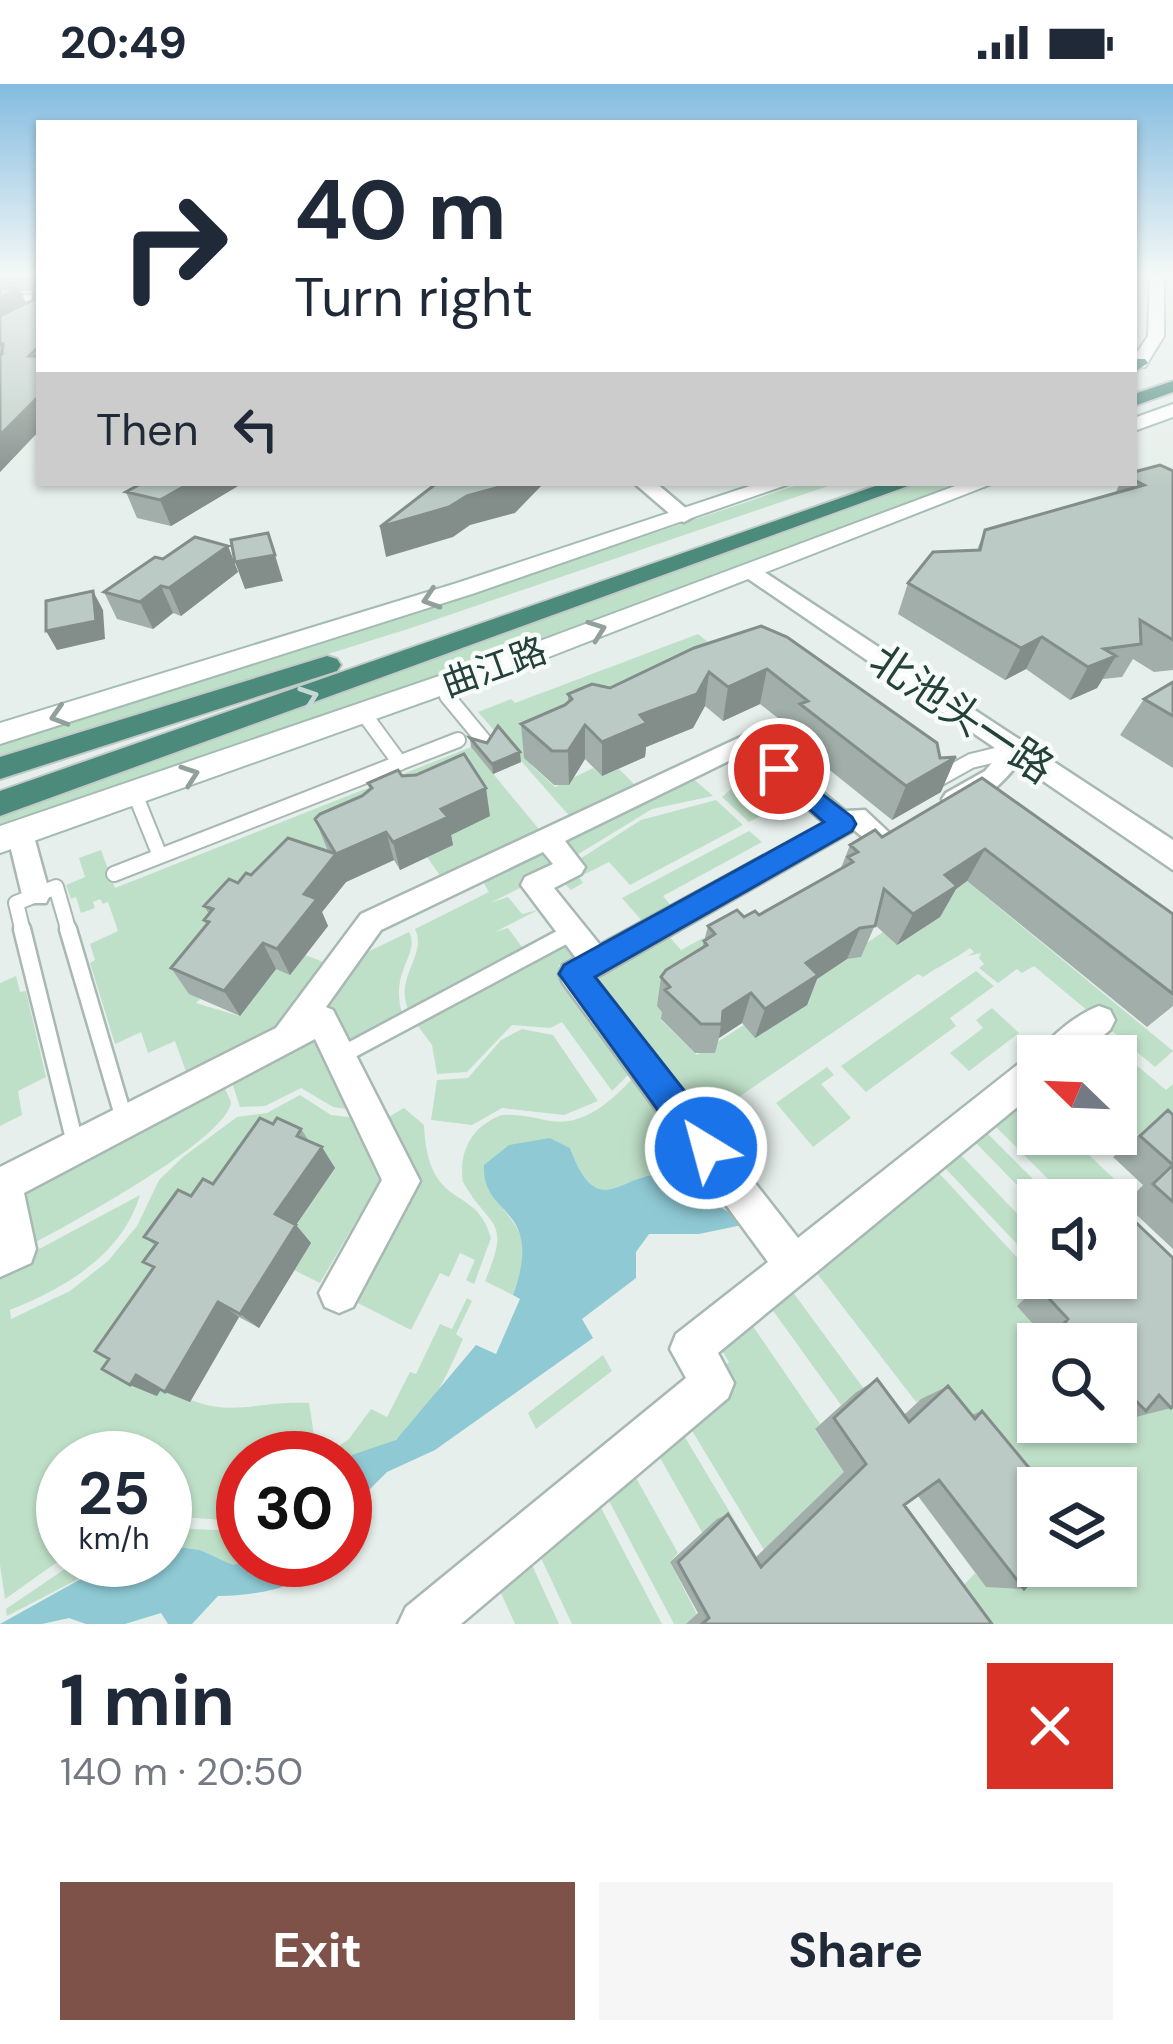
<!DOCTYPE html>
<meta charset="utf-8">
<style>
body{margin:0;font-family:"DM Sans","Noto Sans SC",sans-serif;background:#f6f6f7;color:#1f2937;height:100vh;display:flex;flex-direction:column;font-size:45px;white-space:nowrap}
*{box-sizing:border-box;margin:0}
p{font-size:39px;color:#747a83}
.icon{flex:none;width:66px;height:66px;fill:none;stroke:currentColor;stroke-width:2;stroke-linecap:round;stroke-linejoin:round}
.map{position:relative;height:1540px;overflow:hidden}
.side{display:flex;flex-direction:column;background:#fff;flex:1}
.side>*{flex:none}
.hud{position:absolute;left:36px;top:36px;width:1101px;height:366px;border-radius:0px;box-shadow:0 3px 9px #0004;background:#fff;color:#1f2937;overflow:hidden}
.needle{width:78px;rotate:293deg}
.buttons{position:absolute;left:1017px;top:951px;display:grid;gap:24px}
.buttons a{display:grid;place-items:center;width:120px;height:120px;border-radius:0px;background:#fff;box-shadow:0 3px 9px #0004;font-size:60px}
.speed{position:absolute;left:36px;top:1347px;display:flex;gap:24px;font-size:60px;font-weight:700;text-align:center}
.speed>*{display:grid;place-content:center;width:156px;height:156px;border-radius:50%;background:#fff;box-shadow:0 3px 9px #0004;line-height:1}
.speed small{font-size:30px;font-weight:400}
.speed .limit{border:18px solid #d22;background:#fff;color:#111}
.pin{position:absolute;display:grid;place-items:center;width:102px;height:102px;color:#fff;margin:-51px;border:6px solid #fff;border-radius:50%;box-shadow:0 3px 12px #0007}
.me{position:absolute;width:132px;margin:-66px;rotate:323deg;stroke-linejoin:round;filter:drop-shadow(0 0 9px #0008)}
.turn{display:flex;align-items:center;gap:42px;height:252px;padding:0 60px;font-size:54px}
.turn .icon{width:156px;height:156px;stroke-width:2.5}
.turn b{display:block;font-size:84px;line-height:102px}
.then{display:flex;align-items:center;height:114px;padding:0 60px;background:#0003;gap:24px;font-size:45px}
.round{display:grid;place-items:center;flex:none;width:126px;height:126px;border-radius:0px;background:#f6f6f7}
.summary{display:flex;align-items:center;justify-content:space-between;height:204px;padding:0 60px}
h1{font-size:72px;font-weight:700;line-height:90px}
.primary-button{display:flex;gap:24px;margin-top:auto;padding:24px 60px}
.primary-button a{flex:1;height:138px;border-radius:0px;background:#7f5249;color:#fff;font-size:48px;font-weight:700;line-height:138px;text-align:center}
.primary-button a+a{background:#f6f6f7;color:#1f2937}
.status{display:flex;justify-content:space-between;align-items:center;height:84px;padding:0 60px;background:#fff;direction:ltr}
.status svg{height:33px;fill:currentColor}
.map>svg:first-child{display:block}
</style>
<div class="status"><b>20:49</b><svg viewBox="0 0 49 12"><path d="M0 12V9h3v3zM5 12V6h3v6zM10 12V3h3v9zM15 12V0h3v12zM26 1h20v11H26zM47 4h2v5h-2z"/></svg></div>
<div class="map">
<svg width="1173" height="1540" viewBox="0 0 1173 1540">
<rect width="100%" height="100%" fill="#e6efeb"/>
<path fill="#bfe0c8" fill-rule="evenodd" d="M803 399H837L411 544 0 673V661L438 522Z
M922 399H966L498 574 0 746V730Z
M698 550 719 567 531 681 555 703 593 684 602 692 619 685 637 703 572 735 478 628 511 615 515 619Z
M471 663 542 749 443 796 427 773 452 761 333 777 196 919 239 932 274 884 305 871 331 881 280 950 189 996 175 957 148 969 141 948 115 960 90 879 95 876 90 860 118 847 108 818 103 820 100 815 93 818 95 824 81 829 76 813 71 815 66 801 85 793 79 774 101 766 115 804Z
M763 677 802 710 749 738 722 713Z
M690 692 713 712 652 725 572 774 557 756Z
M716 716 743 741 630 801 609 778 579 793 583 799 571 806 564 799 556 803 575 778 641 736Z
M749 747 762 758 663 812 672 823 643 838 622 814Z
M543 763 556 779 530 791 538 795 490 819 508 813 522 830 538 826 495 848 508 844 522 863 552 847 555 850 409 928C393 892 428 872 415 845L489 808 480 793Z
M950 783 1173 967 1155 983 1034 882 1022 889 1017 885 998 899 979 884 984 880 979 874 981 869 968 872 974 868 970 864C953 876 941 881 923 893L918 890 701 1039 589 892 666 849 681 866 703 854 715 866 661 936 697 971 852 872H861L858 865 883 848 898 861Z
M409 848C421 870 388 888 403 932L345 962 308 935 351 876Z
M562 859 573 873 558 882 777 1174C763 1160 748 1137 731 1126 724 1121 714 1121 706 1115 696 1107 688 1095 676 1092 626 1077 602 1148 570 1064L550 1054 488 1105C520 1150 535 1150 513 1211L485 1197C512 1133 490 1146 463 1098 458 1067 473 1041 502 1031 519 1030 534 1034 550 1037 585 1042 611 1017 633 994L629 990 612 1007 562 938 550 944 512 941 467 988 437 990 432 961 415 938Z
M976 887 994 902 950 934 956 942 866 1008 841 982Z
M16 892 20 908 26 907 46 993 18 1007 22 1031 0 1042V899Z
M992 924 1019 949 969 987 950 969 983 944 976 936Z
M522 945 553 951 598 1017 564 1031 502 1024 472 1041 431 1036 437 996 468 994 501 956Z
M317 951 353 1026 333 1023 301 1004 265 1022 240 1023 231 995Z
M1103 953 1166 1006 1173 1000V1078L1116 1034V972H1079Z
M827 983 834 991 821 1000 851 1034 813 1063 776 1019Z
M223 1000 231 1018C227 1056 67 1141 29 1162L17 1101Z
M300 1011 331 1031 357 1034 384 1089 320 1199 294 1186 311 1159 291 1149 335 1084 163 1302C226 1339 244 1317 309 1319L315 1358 311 1374H243V1436L239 1437 165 1432V1374H63V1474L5 1515 0 1481V1186L140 1111C122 1171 65 1204 10 1226L11 1235 70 1207 108 1177 137 1142 159 1096 183 1073 237 1033 267 1029Z
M1028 1014 1038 1023V1050H1067L1132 1112 1118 1127 1142 1150 1116 1147V1116H1069L994 1041Z
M404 1024 424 1041C428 1130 476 1098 491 1154L474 1200 466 1196 475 1176 460 1169 449 1193 440 1189 411 1246 350 1215 414 1100 382 1037Z
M986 1048 1054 1116H1038V1123L975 1058Z
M960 1070 1033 1146 1017 1160 944 1083Z
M938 1088 1048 1207 1041 1249 1036 1255 1038 1338H1116V1332L1173 1270V1540H954L946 1521 975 1489 987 1503 921 1316 916 1318 816 1188ZM1038 1404H1116V1482H1038Z
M792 1207 898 1351 855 1309 841 1321 771 1224Z
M467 1214 472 1217 456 1250 463 1255C447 1291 428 1335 394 1357 375 1369 359 1362 345 1382V1374H322L349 1355 371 1325 387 1333 410 1288 416 1290 440 1240 452 1245Z
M752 1241 820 1340 815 1346 851 1397 810 1478 787 1443 764 1466 691 1345 712 1294 729 1278 721 1265Z
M603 1271 612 1287 536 1345 528 1329Z
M683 1350 762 1482 702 1448 659 1372Z
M635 1392 678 1469 670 1478 702 1540H674L608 1415Z
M600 1422 662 1540H572L540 1472Z
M165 1444 243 1447V1476H250L233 1481 200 1466 165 1461Z
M78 1476H115L7 1532 6 1525Z
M532 1481 559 1540H515L500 1507Z"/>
<path fill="#8ec9d4" d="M550 1054 570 1064C601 1147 625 1078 676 1092 688 1095 696 1106 705 1114 720 1125 730 1125 742 1141L699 1150H649L636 1168V1194L582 1235 593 1254 435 1366 387 1388 345 1430V1382L352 1371 396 1356 476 1261 496 1270 520 1215 513 1211C546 1120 481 1135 484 1081L509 1061Z
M165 1461 200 1466 233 1481 250 1476H319C300 1507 252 1511 218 1512L192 1540H168L161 1529 125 1540H86L69 1534 42 1540H0L115 1476H165Z"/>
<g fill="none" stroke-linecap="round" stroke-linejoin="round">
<g stroke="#a8b8b2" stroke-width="14">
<path id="service-far2" d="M439 603 449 615"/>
</g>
<g stroke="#a8b8b2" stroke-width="18">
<path id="service-far1" d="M447 612 485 658
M364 630 400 679
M937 696 971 677 1016 666
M135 710 160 772
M114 790 458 656
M23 848 16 819 56 803 69 848"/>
</g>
<g stroke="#a8b8b2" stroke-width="21">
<path id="service" d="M22 845 76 1063
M68 845 125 1038
M340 972 572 848"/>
</g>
<g stroke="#a8b8b2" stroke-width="5">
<path id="minor" d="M747 650 755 652 845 727 865 726 898 757 894 764H876L854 746 595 894 798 1154 1026 974 1039 970C1050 951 1078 930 1099 922L1110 926 1115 936 1110 946 1079 972H1038V1006L718 1269 734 1299 728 1314 461 1540H398L406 1523 686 1294 670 1265 676 1250 768 1178 563 899 559 890 563 881 576 874 521 801 525 793 553 780 543 768 381 846 326 923 333 926 420 1097 353 1223 339 1229 325 1223 319 1209 382 1096 315 955 24 1109 36 1165 31 1179 0 1193V1083L276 944 361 830ZM745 669 824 739 600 861 554 804 581 790 585 783 565 757Z
M1016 658 1028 666C1012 690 979 729 946 721L942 715 946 709 985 687 1008 660Z
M20 739 33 749 50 811 46 819H26L22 811 7 749Z"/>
</g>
<g stroke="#a8b8b2" stroke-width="5">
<path id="tertiary" d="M39 211V219L0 220V212Z
M634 399H656L695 432 684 438 677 436Z
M752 480 1173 756V786L744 492V482Z"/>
</g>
<g stroke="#a4bbb3" stroke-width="4">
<path id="secondary" d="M1150 189H1164V252L1145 283H1134V273L1148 252Z
M1173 320V333L1134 347V334Z
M759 399H792L475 509 0 660V639L457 499Z
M963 399H994L541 576 0 769V742L521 564Z"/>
</g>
<g stroke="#c2cac8" stroke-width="4">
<path id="trunk" d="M1134 275H1145L1148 279 1134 288Z
M1173 297V308L1134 322V310Z
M884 399H916L0 732V707Z
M327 572 337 575 341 581 337 587 0 695V673Z"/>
</g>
<use href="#service-far2" stroke="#fff" stroke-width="10"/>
<use href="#service-far1" stroke="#fff" stroke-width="14"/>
<use href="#service" stroke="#fff" stroke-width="16"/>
<use href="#minor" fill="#fff" fill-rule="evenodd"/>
<use href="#tertiary" fill="#fff" fill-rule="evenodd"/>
<use href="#secondary" fill="#fff" fill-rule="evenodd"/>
<use href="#trunk" fill="#4c8a7c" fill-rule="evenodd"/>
</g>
<path fill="#a1aea9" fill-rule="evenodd" d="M0 189H39V347L0 388ZM21 207H34L33 216 26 219Z
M1173 387V586L1154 588 1133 575 1122 593 1103 595 1097 604 1070 616 1026 585 1005 596 898 530 908 499 977 466 985 446 1115 410 1120 399H1134V388Z
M243 399 171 442 137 434 126 408Z
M228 462 238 488 181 532 173 529 153 545 117 535 104 508 163 475Z
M761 542 941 708 892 736 791 655 793 646 760 620 723 637 705 622 693 644 646 663 645 673 602 692 585 675 569 701H554L524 674 521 640 565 621 568 619V610L610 604Z
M1173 598V684L1120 651 1144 615Z
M470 654 521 678 493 690 471 663Z
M402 692 490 732 451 751 453 761 400 786 394 776 346 798 322 828 328 842 290 891 276 885 240 932 189 910 171 884 206 840 204 836 209 830 204 822 251 791 328 767 315 735 362 712 370 706 368 699Z
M982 694 1173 830V922L1147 943 967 797 956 805 940 833 897 861 875 841 861 873 847 875 817 895 807 921 755 954 742 939 719 954 715 969H695L661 935 662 928 657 922 661 893 702 865 708 842 759 831 841 784 850 761 882 753Z
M1168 1026 1173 1031V1165L1125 1120 1143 1101 1113 1073Z
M273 1040 301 1045 309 1057 335 1084 296 1141 311 1159 259 1244 239 1233 190 1318 161 1305 157 1312 130 1301 109 1275 153 1184 143 1178 155 1161 144 1153 191 1112 213 1100Z
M1125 1128 1171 1324 1136 1333 1134 1330 1116 1335V1260H1040L1035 1255 1041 1249 1017 1222 1047 1194H1116V1134Z
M1038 1141V1183L1017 1160Z
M877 1295 904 1331 921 1315 948 1302 971 1331 982 1327 1025 1389 1024 1505 986 1503 918 1412 904 1421 992 1540H686L698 1529 670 1478 717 1435 728 1430 755 1474 844 1388 815 1345 855 1309Z"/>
<path fill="#838d89" d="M19 204 28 224 0 239V214Z
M39 312V347L0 388V351Z
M190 399H243L171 442 160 416Z
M514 399H544L515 429 470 441 453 453 386 473 380 443 467 412Z
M228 462 238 488 181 532 169 504Z
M275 471 283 497 245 505 235 478Z
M161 502 173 529 153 545 140 518Z
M93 507 103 526 105 555 57 566 46 547Z
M1042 553 1026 585 1005 596 1021 564Z
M1116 572 1097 604 1070 616 1088 583Z
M767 585 760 620 723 637 728 603Z
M709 588 705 622 693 644 646 663 645 673 602 692V658L640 631Z
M585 641V675L569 701 568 667Z
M520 668 521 678 493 690 492 680Z
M956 673 941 708 892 736 906 702Z
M486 704 490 732 451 751 453 761 400 786 393 758 441 725Z
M386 748 394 776 346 798 322 828 328 842 290 891 277 865 304 810 336 770Z
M985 765 967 797 956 805 940 833 897 861 913 830 945 791Z
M860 844 847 875 817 895 807 921 755 954 765 925 806 879Z
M263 859 276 885 240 932 224 907Z
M751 909 742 939 719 954 723 927Z
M322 1063 335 1084 296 1141 311 1159 259 1244 240 1230 275 1130Z
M218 1218 239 1233 190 1318 165 1308Z
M136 1291 163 1302 157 1312 130 1301Z"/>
<path fill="#bbcac4" stroke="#838d89" stroke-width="3" d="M33 189H39V262L29 272H39V312L0 351V270H2L3 260H0V232L33 216 35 192Z
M19 204 0 214V205Z
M1160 381 1173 387V556L1140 536 1141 560 1104 565 1116 572 1088 583 1042 553 1021 564 908 499 933 468 980 466 985 446 1144 401 1134 396V388Z
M142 399H190L160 416 126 408Z
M437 399H514L467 412 449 423 380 443Z
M268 449 275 471 235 478 231 456Z
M195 453 228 462 169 504 161 502 140 518 104 508 155 473 163 475Z
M93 507 96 537 46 547V517Z
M761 542 787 553 937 659 940 674 956 673 906 702 800 620 808 617 767 585 728 603 709 588 697 610 640 631 647 639 602 658 585 641 568 667H552L521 640 565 621 572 615 568 610 592 600 610 604 694 564Z
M1173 598V632L1144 615Z
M498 642 520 668 492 680 470 654 487 659Z
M464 670 486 704 441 725 448 733 393 758 386 748 336 770 304 810 317 815 277 865 263 859 224 907 171 884 209 838 204 836 213 825 204 822 229 795 238 799 246 789 251 791 288 754 336 770 315 735 320 730 362 712 372 704 368 699 398 686 402 692 416 691Z
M982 694 1173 830V910L985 765 945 791 957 802 913 830 884 805 875 842 860 844 806 879 818 891 765 925 751 909 723 927 722 940H701L665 906 670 903 661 893 666 886 707 861 704 857 715 850 708 842 737 826 744 833 755 827 759 831 853 778 848 773 858 768 850 761 875 746 882 753Z
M1168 1026 1173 1031V1118L1153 1100 1173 1081 1140 1052Z
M260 1034 273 1040 277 1034 301 1045 297 1052 322 1063 275 1130 296 1141 240 1230 218 1218 165 1308 136 1291 130 1301 102 1285 109 1275 95 1267 154 1183 143 1178 157 1159 144 1153 178 1106 191 1112 203 1095 213 1100Z
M1125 1128 1173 1174V1322L1171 1324 1159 1311 1146 1327 1116 1297V1260H1080L1062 1242 1068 1235 1042 1207 1056 1194H1116V1137Z
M877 1295 909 1338 948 1302 975 1335 982 1327 1030 1385 1025 1389 1038 1405V1482H1044L1024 1505 939 1396 904 1421 992 1540H702L709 1534 678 1478 728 1430 761 1483 866 1380 834 1334Z"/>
<defs><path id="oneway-chevron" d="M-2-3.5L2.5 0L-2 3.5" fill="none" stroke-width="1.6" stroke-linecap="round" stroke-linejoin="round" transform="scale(3)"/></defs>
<g stroke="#92a09c">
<use href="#oneway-chevron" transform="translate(431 515) rotate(162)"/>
<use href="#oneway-chevron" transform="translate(597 546) rotate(-20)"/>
<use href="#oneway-chevron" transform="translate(59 632) rotate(163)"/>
<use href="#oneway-chevron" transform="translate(190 691) rotate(-19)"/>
</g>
<use stroke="#c4d9d4" href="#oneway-chevron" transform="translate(309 613) rotate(-19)"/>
<linearGradient id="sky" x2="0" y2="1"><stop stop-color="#84bce0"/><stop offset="0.47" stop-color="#f4f8f6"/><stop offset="1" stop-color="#f4f8f6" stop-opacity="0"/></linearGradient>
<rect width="1173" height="405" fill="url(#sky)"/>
<path fill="#1a73e8" stroke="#114b97" stroke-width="3" d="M779 677 852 733 856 740 852 747 595 893 719 1051 724 1064 719 1076 706 1081 694 1076 559 890 564 881 824 738 770 691 766 685 770 679Z"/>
<g text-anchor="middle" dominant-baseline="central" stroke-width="9" stroke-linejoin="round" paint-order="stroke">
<g font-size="36" fill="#24423a" stroke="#f7fbf9">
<text transform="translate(494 583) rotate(-20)">曲江路</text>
</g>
<g font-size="42" fill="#24423a" stroke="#f7fbf9">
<text transform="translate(962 630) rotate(34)">北池头一路</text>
</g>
</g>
</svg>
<div class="buttons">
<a><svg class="needle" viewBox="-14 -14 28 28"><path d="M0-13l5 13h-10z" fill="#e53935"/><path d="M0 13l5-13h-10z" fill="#747a83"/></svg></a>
<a><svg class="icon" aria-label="sound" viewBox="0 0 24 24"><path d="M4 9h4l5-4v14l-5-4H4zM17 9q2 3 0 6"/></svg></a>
<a><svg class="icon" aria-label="search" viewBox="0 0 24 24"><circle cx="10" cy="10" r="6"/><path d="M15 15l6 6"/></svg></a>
<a><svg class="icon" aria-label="layers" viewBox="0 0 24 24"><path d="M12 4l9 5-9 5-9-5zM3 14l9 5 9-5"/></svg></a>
</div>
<div class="speed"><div>25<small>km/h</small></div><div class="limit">30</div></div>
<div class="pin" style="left:779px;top:685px;background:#d93025"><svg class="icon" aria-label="arrive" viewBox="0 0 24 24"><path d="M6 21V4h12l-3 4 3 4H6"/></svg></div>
<svg class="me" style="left:706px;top:1064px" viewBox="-20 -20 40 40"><circle r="17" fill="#1a73e8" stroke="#fff" stroke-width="3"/><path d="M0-11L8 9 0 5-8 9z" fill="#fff"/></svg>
<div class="hud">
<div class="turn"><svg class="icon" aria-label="right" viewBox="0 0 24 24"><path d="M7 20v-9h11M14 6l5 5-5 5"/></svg><div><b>40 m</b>Turn right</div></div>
<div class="then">Then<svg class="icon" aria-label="left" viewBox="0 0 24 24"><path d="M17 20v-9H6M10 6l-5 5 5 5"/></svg></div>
</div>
</div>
<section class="side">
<div class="summary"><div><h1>1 min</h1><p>140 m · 20:50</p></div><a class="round" style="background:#d93025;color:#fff"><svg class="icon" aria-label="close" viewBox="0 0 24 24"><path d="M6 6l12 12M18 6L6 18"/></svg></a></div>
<div class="primary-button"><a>Exit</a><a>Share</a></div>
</section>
